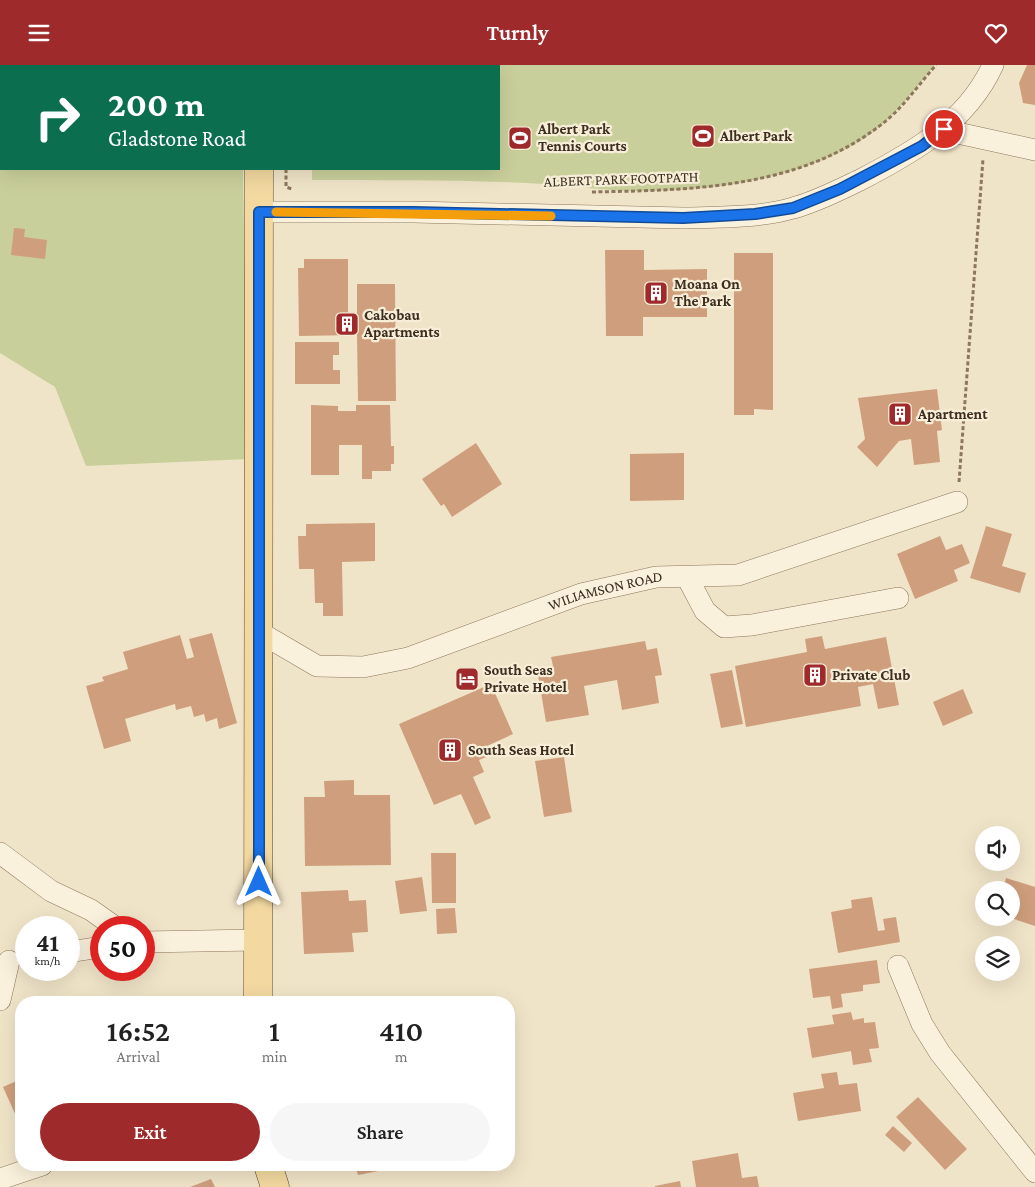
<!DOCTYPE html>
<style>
body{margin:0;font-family:"Crimson Pro",serif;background:#f6f6f6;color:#222;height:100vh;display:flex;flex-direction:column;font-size:19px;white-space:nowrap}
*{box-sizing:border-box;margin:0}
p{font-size:16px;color:#767676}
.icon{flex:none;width:28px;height:28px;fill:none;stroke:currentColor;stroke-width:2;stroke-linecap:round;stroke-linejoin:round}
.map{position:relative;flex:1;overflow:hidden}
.sheet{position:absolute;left:15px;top:931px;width:500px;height:175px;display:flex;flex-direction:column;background:#fff;border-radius:20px;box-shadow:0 5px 20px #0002}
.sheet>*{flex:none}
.top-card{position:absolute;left:0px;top:0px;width:500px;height:105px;box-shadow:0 5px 20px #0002;background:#0b6e4f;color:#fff;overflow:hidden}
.fabs{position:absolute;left:975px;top:761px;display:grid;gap:10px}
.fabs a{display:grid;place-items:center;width:45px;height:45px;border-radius:50%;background:#fff;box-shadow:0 5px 20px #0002;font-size:25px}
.speed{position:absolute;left:15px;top:851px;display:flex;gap:10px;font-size:25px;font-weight:700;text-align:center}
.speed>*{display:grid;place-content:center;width:65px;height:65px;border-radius:50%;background:#fff;box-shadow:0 5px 20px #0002;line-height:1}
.speed small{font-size:12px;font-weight:400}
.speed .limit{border:8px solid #d22;background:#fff;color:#111}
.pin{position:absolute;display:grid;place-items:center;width:42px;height:42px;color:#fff;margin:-21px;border:2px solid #fff;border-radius:50%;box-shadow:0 1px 5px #0007}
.me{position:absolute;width:55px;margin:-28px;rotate:0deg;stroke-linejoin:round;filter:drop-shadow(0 0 4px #0008)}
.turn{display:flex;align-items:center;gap:18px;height:105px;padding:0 25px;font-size:22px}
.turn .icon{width:65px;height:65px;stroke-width:2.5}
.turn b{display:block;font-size:35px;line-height:42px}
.eta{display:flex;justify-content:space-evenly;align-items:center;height:85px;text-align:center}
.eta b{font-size:30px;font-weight:600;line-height:35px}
.primary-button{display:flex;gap:10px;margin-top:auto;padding:10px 25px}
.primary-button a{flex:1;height:58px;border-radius:30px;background:#9e2a2b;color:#fff;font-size:20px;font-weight:600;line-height:58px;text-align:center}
.primary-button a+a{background:#f6f6f6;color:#222}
header{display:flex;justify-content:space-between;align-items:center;height:65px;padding:0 25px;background:#9e2a2b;color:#fff;font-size:22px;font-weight:600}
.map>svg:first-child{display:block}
</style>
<header><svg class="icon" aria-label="menu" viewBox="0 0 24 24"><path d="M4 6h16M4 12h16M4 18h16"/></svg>Turnly<svg class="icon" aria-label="heart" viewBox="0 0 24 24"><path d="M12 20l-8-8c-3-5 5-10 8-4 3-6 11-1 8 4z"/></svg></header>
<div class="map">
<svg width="1035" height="1122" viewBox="0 0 1035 1122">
<rect width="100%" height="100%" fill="#f0e4c8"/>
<path fill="#c9cf9b" d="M0 0H242L1 1V104H243L248 394 86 401 55 322 0 288Z
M307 0H935C919 19 903 40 885 57 827 111 711 128 634 126 604 126 574 120 543 119 466 114 389 116 312 115V104H499V1Z"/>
<path fill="#cf9f7d" d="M1027 0H1035V40L1023 38 1019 18Z
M14 163 25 164 24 172 47 175 45 194 11 190Z
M605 185H644V205L707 204V252H643V271H606Z
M734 188H773V345L754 344V350H734Z
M304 194H348V248H357V219H395L396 336H358L357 270 299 271 298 203H304Z
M295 277H339V290H333V305H340V319H295Z
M937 324 942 365 937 366 940 397 914 400 911 374 899 376 877 402 857 382 865 374 858 333Z
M311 340 338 341V346H356V340H390L391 381H394V399H391V406H372V414H362V380H339V410H311Z
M476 378 502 419 452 452 444 439 441 441 422 414Z
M684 388V435L630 436V389Z
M375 458V496L342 497 343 551H323V538H315L314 504H299L298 471H306V459Z
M986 461 1012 469 1002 501 1026 508 1020 528 970 513Z
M940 471 946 485 962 479 970 498 954 505 958 516 915 534 897 489Z
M212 568 237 658 219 664 217 653 206 657 204 649 194 652 191 641 176 645 175 639 125 654 131 676 104 684 86 621 104 616 102 612 128 604 123 587 180 570 187 594 194 592 189 574Z
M822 571 825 584 886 572 899 640 878 644 873 619 858 622 861 641 746 662 735 601 807 587 805 574Z
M645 576 647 585 657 583 662 610 655 611 659 638 622 645 617 615 584 621 589 650 546 657 537 604 553 601 551 592Z
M732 605 743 659 721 663 710 609Z
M491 619 513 669 487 681 491 690 479 695 484 707 473 712 491 753 475 760 461 729 434 740 399 659Z
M963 624 973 648 943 661 933 637Z
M564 692 572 747 544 752 535 696Z
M354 715V730H390L391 800 305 801 304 732H325L324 716Z
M431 788H456V838H432Z
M422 812 427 846 400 849 395 816Z
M1006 813 1035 822V861L1011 853V825H1003Z
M348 825 349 836 366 835 368 867 352 868 354 887 304 889 301 827Z
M872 832 878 866 885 865 883 854 896 852 900 877 838 888 831 847 852 843 851 835Z
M455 843 457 868 437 869 436 844Z
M877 895 880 918 863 920V926L841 929 843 942 832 944 830 931 813 933 809 904Z
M305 932H364V938H305Z
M851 947 853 955 864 953V958L875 957 879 983 869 984 872 997 853 1000 851 986 812 993 807 963 834 959 832 950Z
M837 1007 839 1020 857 1018 861 1046 798 1056 793 1028 824 1023 821 1009Z
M21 1014V1049L16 1051 3 1022Z
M918 1032 967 1084 945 1105 896 1052Z
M893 1061 912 1078 904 1087 885 1070Z
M738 1088 742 1113 757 1111 759 1122H696L692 1096Z
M355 1100H404V1101L358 1110Z
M211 1114 215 1122H190Z
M680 1116 681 1122H655V1121Z"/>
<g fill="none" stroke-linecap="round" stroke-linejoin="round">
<g stroke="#8d765c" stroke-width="22">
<g id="minor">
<path d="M157 1 160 0"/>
<path d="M0 61H1"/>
<path d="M944 65 1035 85"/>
<path d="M259 147H413L683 153C719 152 759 153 793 143 816 137 839 125 860 115 914 87 967 57 993 0"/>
<path d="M687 512 705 546 724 562 752 560 898 533"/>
<path id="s1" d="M259 567 317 601 363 602 408 593 581 529 656 512 738 510 957 437"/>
<path d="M0 788 51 826 91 845 115 862"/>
<path d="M144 877 259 875"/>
<path d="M69 887 101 882"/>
<path d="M898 901 922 959 940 988 1035 1107"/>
<path d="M0 935 9 896"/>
<path d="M0 1114 42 1100"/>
</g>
</g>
<g stroke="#5b4430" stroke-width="29">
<path id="major" d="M259 1V0
M258 938 259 104
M268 1100 275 1122"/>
</g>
<path stroke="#8d765c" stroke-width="3" stroke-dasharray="4 2.5" stroke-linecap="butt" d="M286 104V122L292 124
M592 127C692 125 799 124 882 59 903 43 919 19 936 0
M959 417 983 94"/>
<use href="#minor" stroke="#faf1dc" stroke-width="21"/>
<use href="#major" stroke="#f3d9a0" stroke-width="28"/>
</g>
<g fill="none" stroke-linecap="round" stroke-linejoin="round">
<g stroke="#114b97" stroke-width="12">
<path id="route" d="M259 817V147H413L683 153 755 149 793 143 840 124 922 81 944 64"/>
</g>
<use href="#route" stroke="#1a73e8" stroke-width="9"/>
<path stroke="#f59e0b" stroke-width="9" d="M276 147 551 151"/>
</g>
<defs>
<g id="stadium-square" transform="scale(1.25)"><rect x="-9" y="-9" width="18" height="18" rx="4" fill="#9e2a2b" stroke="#f7eed8"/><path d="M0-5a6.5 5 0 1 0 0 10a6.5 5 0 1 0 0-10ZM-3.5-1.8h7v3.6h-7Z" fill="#fff"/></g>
<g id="building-square" transform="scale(1.25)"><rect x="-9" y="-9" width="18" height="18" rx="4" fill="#9e2a2b" stroke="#f7eed8"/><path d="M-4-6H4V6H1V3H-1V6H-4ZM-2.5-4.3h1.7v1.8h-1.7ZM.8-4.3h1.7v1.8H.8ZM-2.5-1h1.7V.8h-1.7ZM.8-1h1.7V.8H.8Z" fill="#fff"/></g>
<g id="hotel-square" transform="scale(1.25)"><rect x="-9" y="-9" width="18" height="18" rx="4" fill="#9e2a2b" stroke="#f7eed8"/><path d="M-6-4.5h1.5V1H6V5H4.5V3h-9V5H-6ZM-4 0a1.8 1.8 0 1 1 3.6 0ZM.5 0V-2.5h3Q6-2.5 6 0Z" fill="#fff"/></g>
</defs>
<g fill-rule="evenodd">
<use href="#stadium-square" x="703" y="71"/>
<use href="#stadium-square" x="520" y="73"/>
<use href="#building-square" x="656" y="228"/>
<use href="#building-square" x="347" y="259"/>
<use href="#building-square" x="900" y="349"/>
<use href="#building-square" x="815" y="610"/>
<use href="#hotel-square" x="467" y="614"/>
<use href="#building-square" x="450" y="685"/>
</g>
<g text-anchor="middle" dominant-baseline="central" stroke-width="4.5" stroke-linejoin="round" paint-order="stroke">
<g font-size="15" font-weight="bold" fill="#3d2e20" stroke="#f7eed8" text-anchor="start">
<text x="538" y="64">Albert Park<tspan x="538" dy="17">Tennis Courts</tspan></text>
<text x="720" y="71">Albert Park</text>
<text x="674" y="219">Moana On<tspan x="674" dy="17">The Park</tspan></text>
<text x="364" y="250">Cakobau<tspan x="364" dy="17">Apartments</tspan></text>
<text x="918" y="349">Apartment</text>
<text x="484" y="605">South Seas<tspan x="484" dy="17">Private Hotel</tspan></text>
<text x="832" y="610">Private Club</text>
<text x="468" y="685">South Seas Hotel</text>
</g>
<g font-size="15" fill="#3d2e20" stroke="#f7eed8">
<text transform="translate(621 114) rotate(-2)">ALBERT PARK FOOTPATH</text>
<text stroke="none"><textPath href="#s1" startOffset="368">WILIAMSON ROAD</textPath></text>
</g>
</g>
</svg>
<div class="fabs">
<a><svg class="icon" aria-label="sound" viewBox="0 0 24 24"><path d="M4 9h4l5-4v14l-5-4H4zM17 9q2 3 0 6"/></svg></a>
<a><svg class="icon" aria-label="search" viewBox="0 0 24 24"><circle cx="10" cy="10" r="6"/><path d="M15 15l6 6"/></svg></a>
<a><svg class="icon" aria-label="layers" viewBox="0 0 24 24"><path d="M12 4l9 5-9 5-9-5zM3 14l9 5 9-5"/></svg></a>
</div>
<div class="speed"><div>41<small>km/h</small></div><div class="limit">50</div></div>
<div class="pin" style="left:944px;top:64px;background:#d93025"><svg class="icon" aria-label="arrive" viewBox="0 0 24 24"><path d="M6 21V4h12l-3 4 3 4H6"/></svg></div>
<svg class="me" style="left:259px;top:817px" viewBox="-20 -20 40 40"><path d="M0-17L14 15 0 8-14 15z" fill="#1a73e8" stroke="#fff" stroke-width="4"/></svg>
<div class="top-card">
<div class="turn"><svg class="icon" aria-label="right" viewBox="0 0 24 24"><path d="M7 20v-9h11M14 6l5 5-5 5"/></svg><div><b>200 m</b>Gladstone Road</div></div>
</div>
<section class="sheet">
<div class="eta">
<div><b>16:52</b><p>Arrival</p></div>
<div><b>1</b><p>min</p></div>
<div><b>410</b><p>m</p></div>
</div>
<div class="primary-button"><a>Exit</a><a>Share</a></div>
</section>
</div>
